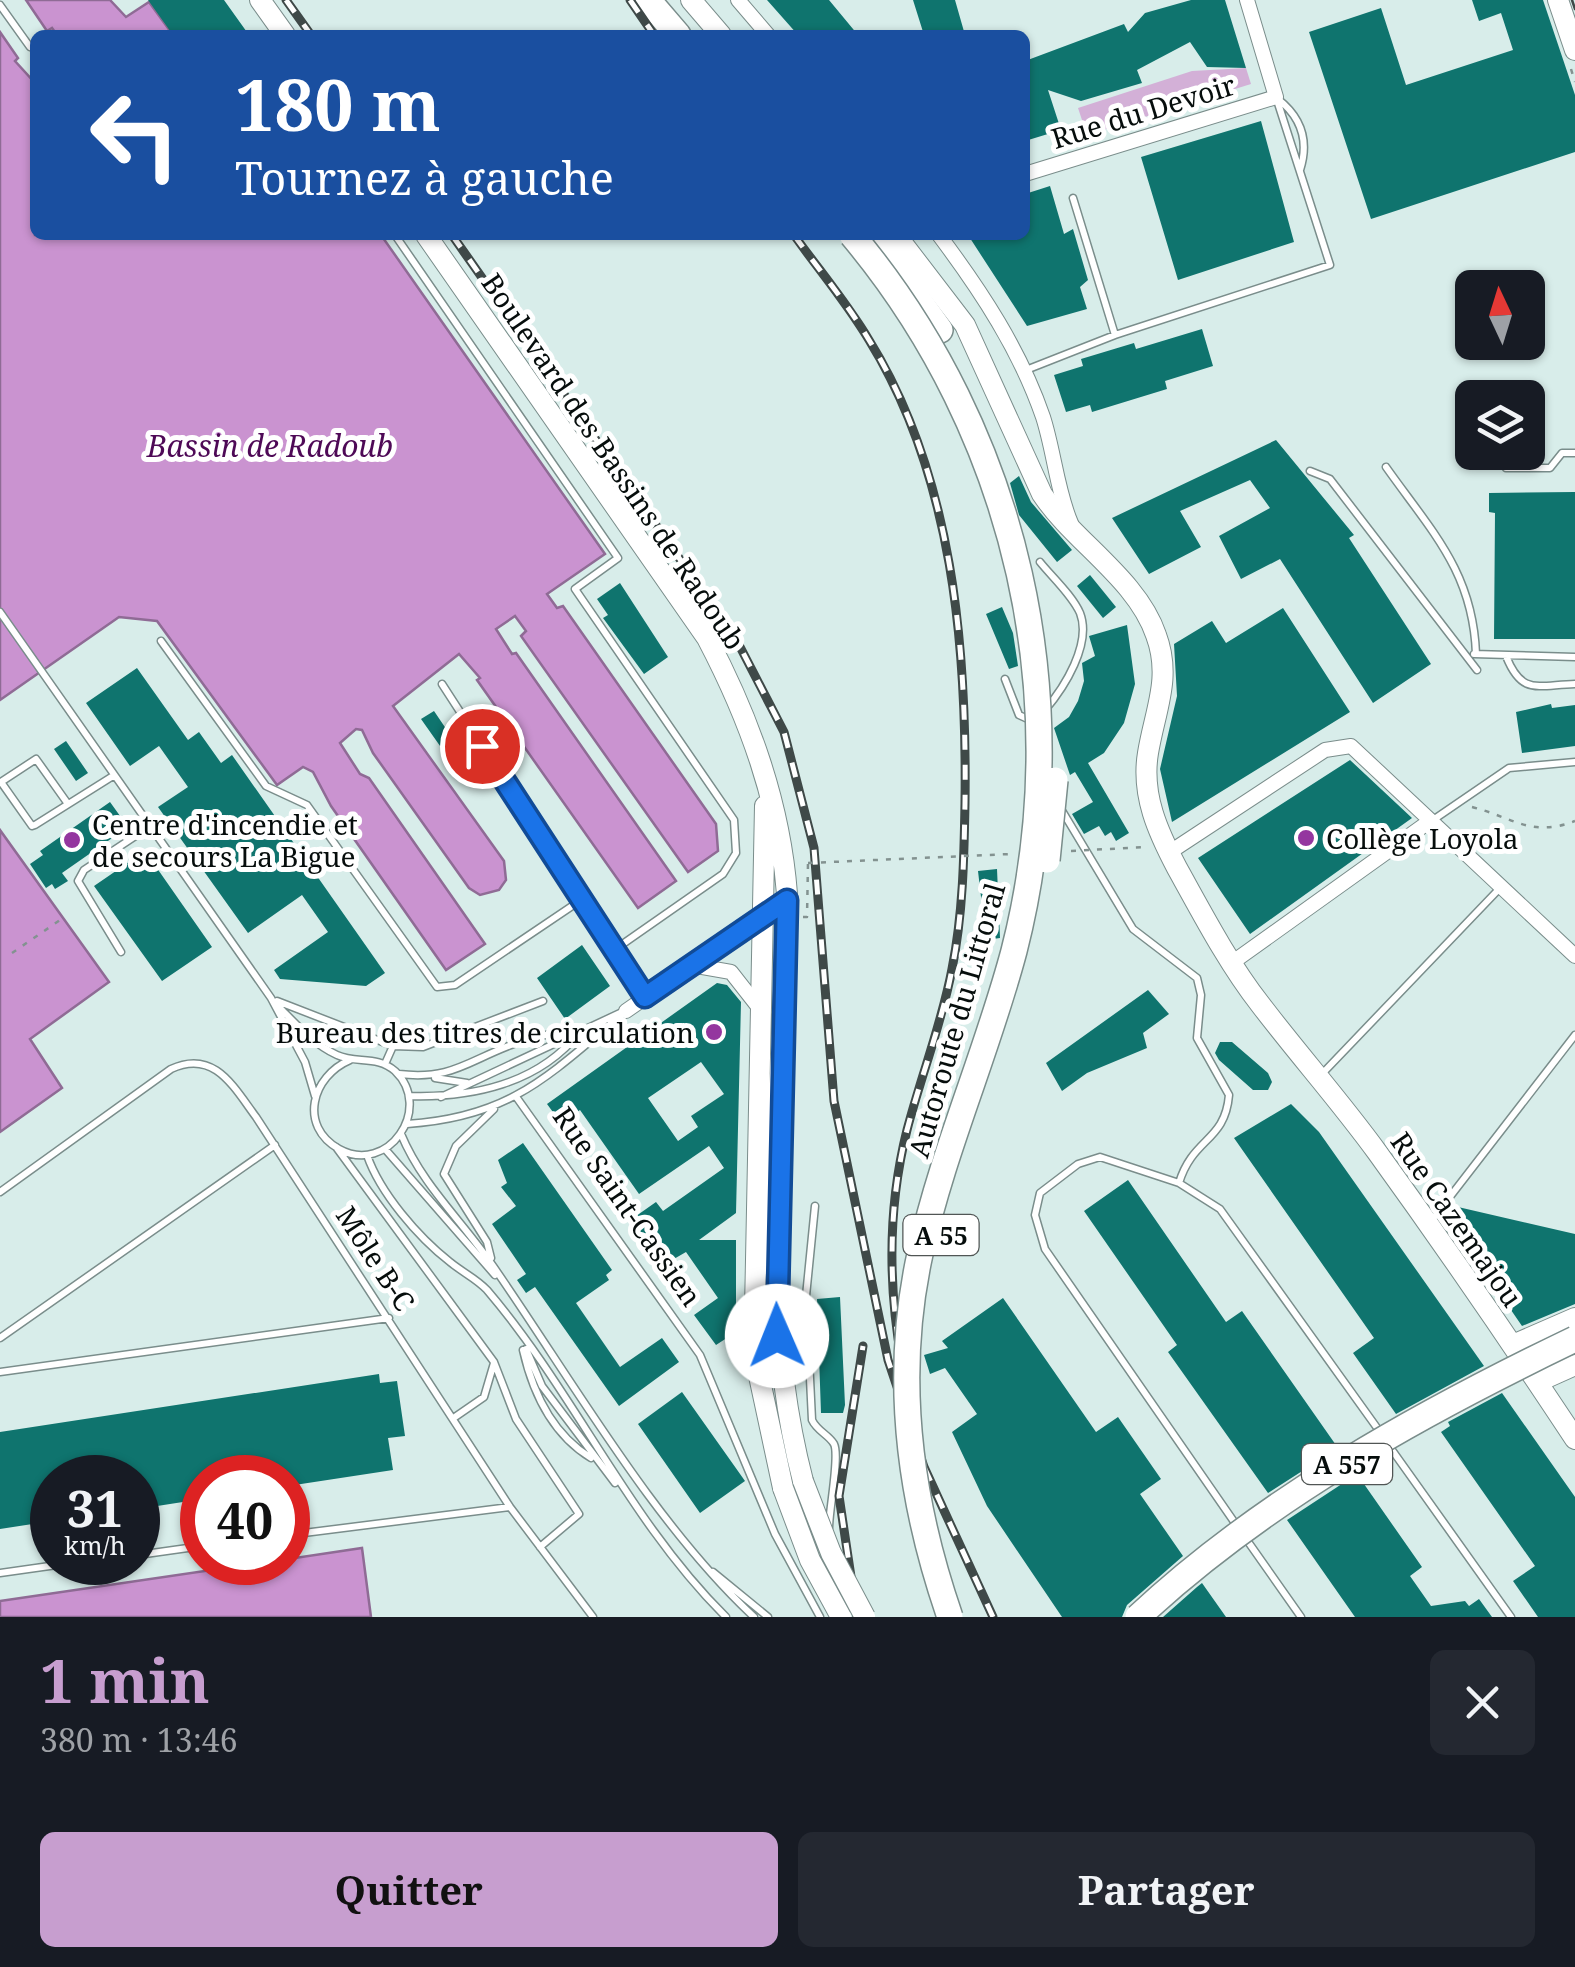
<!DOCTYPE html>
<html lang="fr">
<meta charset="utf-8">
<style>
body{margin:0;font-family:"Noto Serif",serif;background:#242831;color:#f1f3f6;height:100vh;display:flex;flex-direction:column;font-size:38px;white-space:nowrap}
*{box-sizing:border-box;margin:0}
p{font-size:32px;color:#9ea1a6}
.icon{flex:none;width:55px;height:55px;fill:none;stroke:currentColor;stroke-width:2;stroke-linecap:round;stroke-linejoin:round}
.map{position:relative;height:1617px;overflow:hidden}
.panel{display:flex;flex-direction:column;background:#171b24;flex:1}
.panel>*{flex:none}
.banner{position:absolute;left:30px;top:30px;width:1000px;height:210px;border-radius:15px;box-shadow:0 2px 8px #0004;background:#1a4fa0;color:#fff;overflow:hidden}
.needle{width:65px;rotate:356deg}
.controls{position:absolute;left:1455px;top:270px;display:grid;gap:20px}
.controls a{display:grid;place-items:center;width:90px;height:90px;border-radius:15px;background:#171b24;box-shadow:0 2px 8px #0004;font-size:50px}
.speed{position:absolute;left:30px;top:1455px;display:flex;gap:20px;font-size:50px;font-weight:700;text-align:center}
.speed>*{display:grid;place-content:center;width:130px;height:130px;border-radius:50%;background:#171b24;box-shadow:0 2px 8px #0004;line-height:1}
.speed small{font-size:25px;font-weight:400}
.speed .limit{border:15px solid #d22;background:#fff;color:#111}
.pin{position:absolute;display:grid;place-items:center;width:85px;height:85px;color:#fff;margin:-42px;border:5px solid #fff;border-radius:50%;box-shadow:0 2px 10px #0007}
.me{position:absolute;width:110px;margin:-55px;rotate:359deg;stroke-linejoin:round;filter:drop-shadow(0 0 8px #0008)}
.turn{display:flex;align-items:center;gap:35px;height:210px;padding:0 40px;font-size:45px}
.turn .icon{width:130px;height:130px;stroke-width:2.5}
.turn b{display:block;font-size:70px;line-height:85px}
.round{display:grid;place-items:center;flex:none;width:105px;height:105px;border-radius:15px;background:#242831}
.headline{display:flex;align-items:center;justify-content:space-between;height:170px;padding:0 40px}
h1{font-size:60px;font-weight:700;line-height:75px;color:#c79ecf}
.primary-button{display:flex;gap:20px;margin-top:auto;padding:20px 40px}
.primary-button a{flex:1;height:115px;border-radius:15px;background:#c79ecf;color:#111;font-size:40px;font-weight:700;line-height:115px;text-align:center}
.primary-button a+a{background:#242831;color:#f1f3f6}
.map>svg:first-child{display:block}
</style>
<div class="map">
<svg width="1575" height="1617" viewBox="0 0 1575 1617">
<rect width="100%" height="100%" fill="#d8edea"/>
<path fill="#d3b0d7" d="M1246 68 1251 84 1087 135 1078 108 1192 71Z"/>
<path fill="#ca93d0" stroke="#8f6b95" stroke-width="2.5" d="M26 0H110L126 17 149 2 173 35H57L52 28 47 31Z
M0 32 18 58 15 61 35 83V235H381L605 554 547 594 557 608 563 606 716 824 718 851 688 872 521 636 526 631 515 616 496 629 512 654 516 653 676 881 638 908 477 680 480 678 459 654 393 706 504 861 506 880 499 890 480 895 469 888 373 753 362 730 356 729 340 743 360 774 369 778 485 944 446 970 331 806 313 772 303 767 277 785 157 621 119 617 0 700Z
M0 830 109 982 30 1039 62 1088 0 1132Z
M362 1548 371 1617H0V1601L260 1563 288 1562V1559Z"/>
<path fill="#0f746e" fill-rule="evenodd" d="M148 0H224L249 35H173Z
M767 0H829L858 35H798Z
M913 0H955L965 35H924Z
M1191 0H1225L1246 68 1207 67 1190 42 1137 70 1142 83 1081 101 1048 90 1061 130 1025 141V61L1124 24 1128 32 1145 13Z
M1472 0H1543L1575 95V152L1371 219 1309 32 1381 8 1406 85 1513 50 1501 13 1479 21Z
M1261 121 1294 242 1178 280 1141 157Z
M1050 186 1064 234 1073 229 1088 280 1080 287 1087 309 1027 326 968 235H1025V194Z
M1202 329 1213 366 1165 381 1167 389 1092 412 1090 405 1066 412 1054 375 1083 366 1081 359 1134 343 1136 349Z
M1276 440 1354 535 1349 538 1431 664 1373 703 1280 559 1241 579 1219 536 1270 508 1250 480 1180 511 1201 547 1149 574 1112 518Z
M1019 476 1031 502 1072 550 1057 562 1019 515 1010 483Z
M1575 492V639H1494L1495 513 1489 512V493Z
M1090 575 1116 607 1103 618 1077 586Z
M620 583 668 657 644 674 603 618 608 615 597 599Z
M1002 607 1013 633 1018 666 1009 669 986 614Z
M1283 608 1350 712 1172 822 1160 769 1177 696 1174 644 1212 621 1226 643Z
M1127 625 1135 684 1124 723 1104 753 1088 763 1129 833 1116 841 1111 832 1105 836 1099 826 1084 834 1072 814 1093 802 1075 772 1070 775 1054 728 1069 717 1078 701 1084 681 1082 663 1095 656 1089 636Z
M137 668 188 740 199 732 221 763 232 755 385 973 366 986 280 979 274 970 328 932 302 895 248 933 158 807 188 787 159 746 130 766 86 703Z
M1551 704 1552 708 1575 705V746L1522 753 1516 712Z
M434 711 457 745 445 753 421 719Z
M66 741 88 773 76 781 54 749Z
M1350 760 1412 818 1250 934 1198 858Z
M110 802 128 827 62 873 68 881 55 889 52 884 46 888 30 864 43 855 40 851Z
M145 851 212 947 162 981 94 886Z
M997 869 1000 938 986 940 978 871Z
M582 945 610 986 565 1019 537 978Z
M717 983 727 985 741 1002 736 1213 699 1240H736V1332L716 1345 694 1315 718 1298 686 1252 660 1267 629 1221 656 1202 663 1211 724 1168 709 1146 639 1194 580 1110 561 1123 547 1104ZM701 1062 724 1094 691 1116 698 1127 678 1141 648 1098Z
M1148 990 1169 1014 1143 1033 1147 1048 1087 1073 1062 1091 1046 1063Z
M1220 1042H1232L1268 1073 1272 1082 1268 1090H1253L1219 1060 1215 1053Z
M1291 1104 1319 1132 1484 1366 1396 1414 1353 1353 1374 1338 1234 1138Z
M523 1143 612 1270 606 1275 609 1280 576 1303 620 1367 662 1338 679 1362 619 1406 535 1287 526 1293 517 1280 526 1274 492 1224 516 1206 501 1187 507 1183 498 1160Z
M1128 1180 1226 1322 1242 1311 1338 1448 1268 1493 1168 1352 1177 1345 1084 1211Z
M1458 1207 1575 1234V1304L1522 1326 1454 1227 1451 1219Z
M840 1297 845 1405 843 1413H821L817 1299Z
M1003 1298 1096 1432 1118 1417 1161 1479 1140 1494 1183 1556 1127 1605 1122 1617H1062L987 1506 952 1432 977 1414 945 1368 930 1374 924 1355 948 1348 942 1341Z
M379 1374 380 1383 397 1381 405 1436 388 1438 393 1470 288 1486V1478H202V1499L138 1509V1478H52V1521L0 1529V1432Z
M682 1392 745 1481 700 1513 638 1424Z
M1502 1393 1575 1497V1617H1538L1513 1581 1535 1566 1441 1432 1450 1426 1448 1422Z
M1357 1474 1422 1567 1410 1576 1431 1606 1465 1601 1469 1606 1479 1599 1492 1617H1355L1287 1520Z
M1202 1583 1226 1617H1163L1197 1587Z"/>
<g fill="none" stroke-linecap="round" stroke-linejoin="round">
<g stroke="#7a8d8b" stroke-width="9">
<path id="lane" d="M0 5 30 47
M1278 99C1302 118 1309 142 1300 170
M1073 198 1115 335
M395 235 618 558 575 589 734 820 736 853 723 874 617 948
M1026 370 1115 335 1330 265 1276 97
M1386 467C1432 532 1473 572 1476 654
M1506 468H1550L1562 453H1575
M1310 471 1330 479 1477 670
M1040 562C1052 577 1072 595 1080 613 1092 644 1064 688 1045 710
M0 612 271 998 305 1062 315 1096
M161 641 266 786 307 805 437 987 455 985 584 898
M1474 654 1575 657
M1506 656C1522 696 1537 685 1575 684
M1005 679 1019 715 1030 720
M442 684 644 996
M68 804 36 759 1 782 32 826 35 825 113 776
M1061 809 1133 929 1197 978 1201 995 1197 1038 1229 1095C1225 1142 1193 1137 1179 1183
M1433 820 1509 768 1575 762
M121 952 78 881 84 870 149 827
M277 1001 393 1046 423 1047 543 1001
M278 1006C296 1024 313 1044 337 1055 356 1064 377 1055 395 1071 434 1108 388 1176 339 1149 298 1126 312 1076 350 1060
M385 1064 393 1046
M399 1074C451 1080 466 1062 511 1045 531 1037 552 1034 573 1029
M1320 1076 1501 887
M435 1078 467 1083
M409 1096C472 1098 538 1084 580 1032
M441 1097 620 1013
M517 1098 700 1355 775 1534 820 1617
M407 1124C512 1117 549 1075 626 1011
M401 1134C422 1185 463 1222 493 1266 572 1380 654 1524 754 1617
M336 1147 494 1362 516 1419 579 1514 540 1547
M385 1149 495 1275
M367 1155C380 1193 418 1237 450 1262 462 1272 477 1279 487 1290 575 1393 629 1521 726 1617
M0 1192 171 1069C214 1049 233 1086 256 1117L510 1507 593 1617
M815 1206 806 1296 812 1420C817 1431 829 1435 834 1444 840 1456 829 1509 829 1528
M1432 1220 1575 1035
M491 1258 487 1242 444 1174 456 1146 494 1109
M0 1338 275 1145
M526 1349 542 1386 615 1483
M523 1350C533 1394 552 1434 591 1458
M0 1372 389 1318
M455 1417 484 1397 494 1363
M1387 1443 1511 1617
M1237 1526 1045 1249 1035 1215 1040 1193 1078 1164 1100 1157 1179 1183 1220 1209 1380 1432
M288 1535 510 1507
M1244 1536 1301 1617
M138 1555 202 1546
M713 1572 768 1617
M0 1573 78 1562"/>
</g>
<g stroke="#7a8d8b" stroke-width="16">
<path id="street" d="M738 0 768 35
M1025 174 1276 97 1247 0
M939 235C981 291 1020 350 1043 417 1054 451 1057 491 1071 523
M1170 852 1325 750 1351 746 1575 956
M1233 962 1430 821
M691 965 731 972 760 1009
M626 1011 787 899"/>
</g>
<g stroke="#7a8d8b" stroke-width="22">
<path id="secondary" d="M260 0 285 35
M691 0 721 35
M1558 0 1575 50
M426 235 707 638C749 718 780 802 787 894 785 1089 753 1290 803 1481
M896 235 965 325 1042 494C1074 542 1137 579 1156 635 1172 678 1155 710 1148 753 1141 795 1158 832 1177 868 1202 913 1228 963 1260 1004 1298 1054 1340 1101 1377 1152 1445 1246 1511 1342 1575 1439
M765 806 755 1310 759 1376 783 1488
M1513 1345 1575 1318
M1537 1382 1575 1365"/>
</g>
<g stroke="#7a8d8b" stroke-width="28">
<path id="highway" d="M648 0 678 35
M872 235 940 330"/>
</g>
<path stroke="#839290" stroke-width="2.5" stroke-dasharray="5 8" stroke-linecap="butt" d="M1571 69 1575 82
M1472 807C1512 817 1531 838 1575 821
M803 917H807L808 863
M12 953 63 918"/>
<use href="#lane" stroke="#fff" stroke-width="6"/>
<use href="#street" stroke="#fff" stroke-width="14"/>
<use href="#secondary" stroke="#fff" stroke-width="20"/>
<use href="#highway" stroke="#fff" stroke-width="25"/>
<path stroke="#3f4948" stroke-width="2.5" d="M1572 0 1575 9"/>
<g stroke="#3f4948" stroke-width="9">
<path id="rail" d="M286 0 311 35
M630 0 654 35
M452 235 736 639 784 732 814 848 834 1101 888 1360 924 1467 993 1617
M794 235C819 270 847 303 869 340 953 476 967 647 965 803 964 858 963 914 952 969 942 1023 921 1076 907 1130 888 1206 888 1286 902 1363
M857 1617 839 1496 863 1346"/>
</g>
<use href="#rail" stroke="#fff" stroke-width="5" stroke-dasharray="15" stroke-linecap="butt"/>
<g stroke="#7a8d8b" stroke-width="22" stroke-linecap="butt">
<path id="secondary-bridge" d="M803 1481 831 1553 865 1617
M783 1488 810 1560 841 1617"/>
</g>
<g stroke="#7a8d8b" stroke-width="28" stroke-linecap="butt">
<path id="highway-bridge" d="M852 235C1018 433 1078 701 1014 951 987 1053 943 1150 920 1254 893 1377 909 1499 950 1617
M1047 860 1055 780
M1138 1617C1263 1500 1421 1413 1575 1339"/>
</g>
<path stroke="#839290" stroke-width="2.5" stroke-dasharray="5 8" stroke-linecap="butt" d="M1071 851 1146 847
M808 863 1011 854"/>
<use href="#secondary-bridge" stroke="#fff" stroke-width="20"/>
<use href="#highway-bridge" stroke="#fff" stroke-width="25"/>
</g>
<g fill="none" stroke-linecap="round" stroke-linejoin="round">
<g stroke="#114b97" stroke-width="25">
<path id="route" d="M482 746 645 997 787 900 777 1336"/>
</g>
<use href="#route" stroke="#1a73e8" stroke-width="18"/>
</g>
<g fill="#94369f" stroke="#fff" stroke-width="4">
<circle cx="1306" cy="838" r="10"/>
<circle cx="72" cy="840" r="10"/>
<circle cx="714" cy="1032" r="10"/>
</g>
<g text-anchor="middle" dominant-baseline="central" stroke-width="10" stroke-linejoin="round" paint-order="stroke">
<g fill="#fff" stroke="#515655" stroke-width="2.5">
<rect x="903.5" y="1215" width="75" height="40" rx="8"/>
<rect x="1302" y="1444" width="90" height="40" rx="8"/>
</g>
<g font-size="25" font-weight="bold" fill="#060d0c">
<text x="941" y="1235">A 55</text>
<text x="1347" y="1464">A 557</text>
</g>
<g font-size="28" fill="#060d0c" stroke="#fff">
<text transform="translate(1143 111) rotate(-17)">Rue du Devoir</text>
<text transform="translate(614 461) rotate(56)">Boulevard des Bassins de Radoub</text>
<text transform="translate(956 1020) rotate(-74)">Autoroute du Littoral</text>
<text transform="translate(628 1206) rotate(55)">Rue Saint-Cassien</text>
<text transform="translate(1457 1219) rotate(55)">Rue Cazemajou</text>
<text transform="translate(376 1258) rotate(57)">Môle B-C</text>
</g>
<g font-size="28" fill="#060d0c" stroke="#fff" text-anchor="start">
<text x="92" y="824">Centre d'incendie et<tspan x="92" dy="32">de secours La Bigue</tspan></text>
<text x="1326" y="838">Collège Loyola</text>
<text x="694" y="1032" text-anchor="end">Bureau des titres de circulation</text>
</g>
<g font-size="30" font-style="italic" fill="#4e0956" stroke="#fff">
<text x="270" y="445">Bassin de Radoub</text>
</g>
</g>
</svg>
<div class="controls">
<a><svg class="needle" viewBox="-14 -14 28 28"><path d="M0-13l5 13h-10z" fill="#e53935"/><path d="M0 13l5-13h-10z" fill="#9ea1a6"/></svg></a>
<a><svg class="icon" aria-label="layers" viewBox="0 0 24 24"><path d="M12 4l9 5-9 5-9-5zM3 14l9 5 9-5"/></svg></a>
</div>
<div class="speed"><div>31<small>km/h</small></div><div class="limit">40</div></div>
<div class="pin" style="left:482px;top:746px;background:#d93025"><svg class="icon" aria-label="arrive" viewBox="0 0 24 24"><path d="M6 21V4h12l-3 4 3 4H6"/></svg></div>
<svg class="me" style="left:777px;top:1336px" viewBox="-20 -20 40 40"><circle r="19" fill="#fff"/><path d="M0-13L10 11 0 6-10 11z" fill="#1a73e8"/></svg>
<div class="banner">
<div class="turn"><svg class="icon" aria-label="left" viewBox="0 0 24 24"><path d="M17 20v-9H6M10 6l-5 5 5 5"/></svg><div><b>180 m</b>Tournez à gauche</div></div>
</div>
</div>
<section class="panel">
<div class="headline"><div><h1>1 min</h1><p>380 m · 13:46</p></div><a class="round"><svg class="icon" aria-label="close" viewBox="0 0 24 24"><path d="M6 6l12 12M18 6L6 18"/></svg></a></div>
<div class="primary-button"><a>Quitter</a><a>Partager</a></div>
</section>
